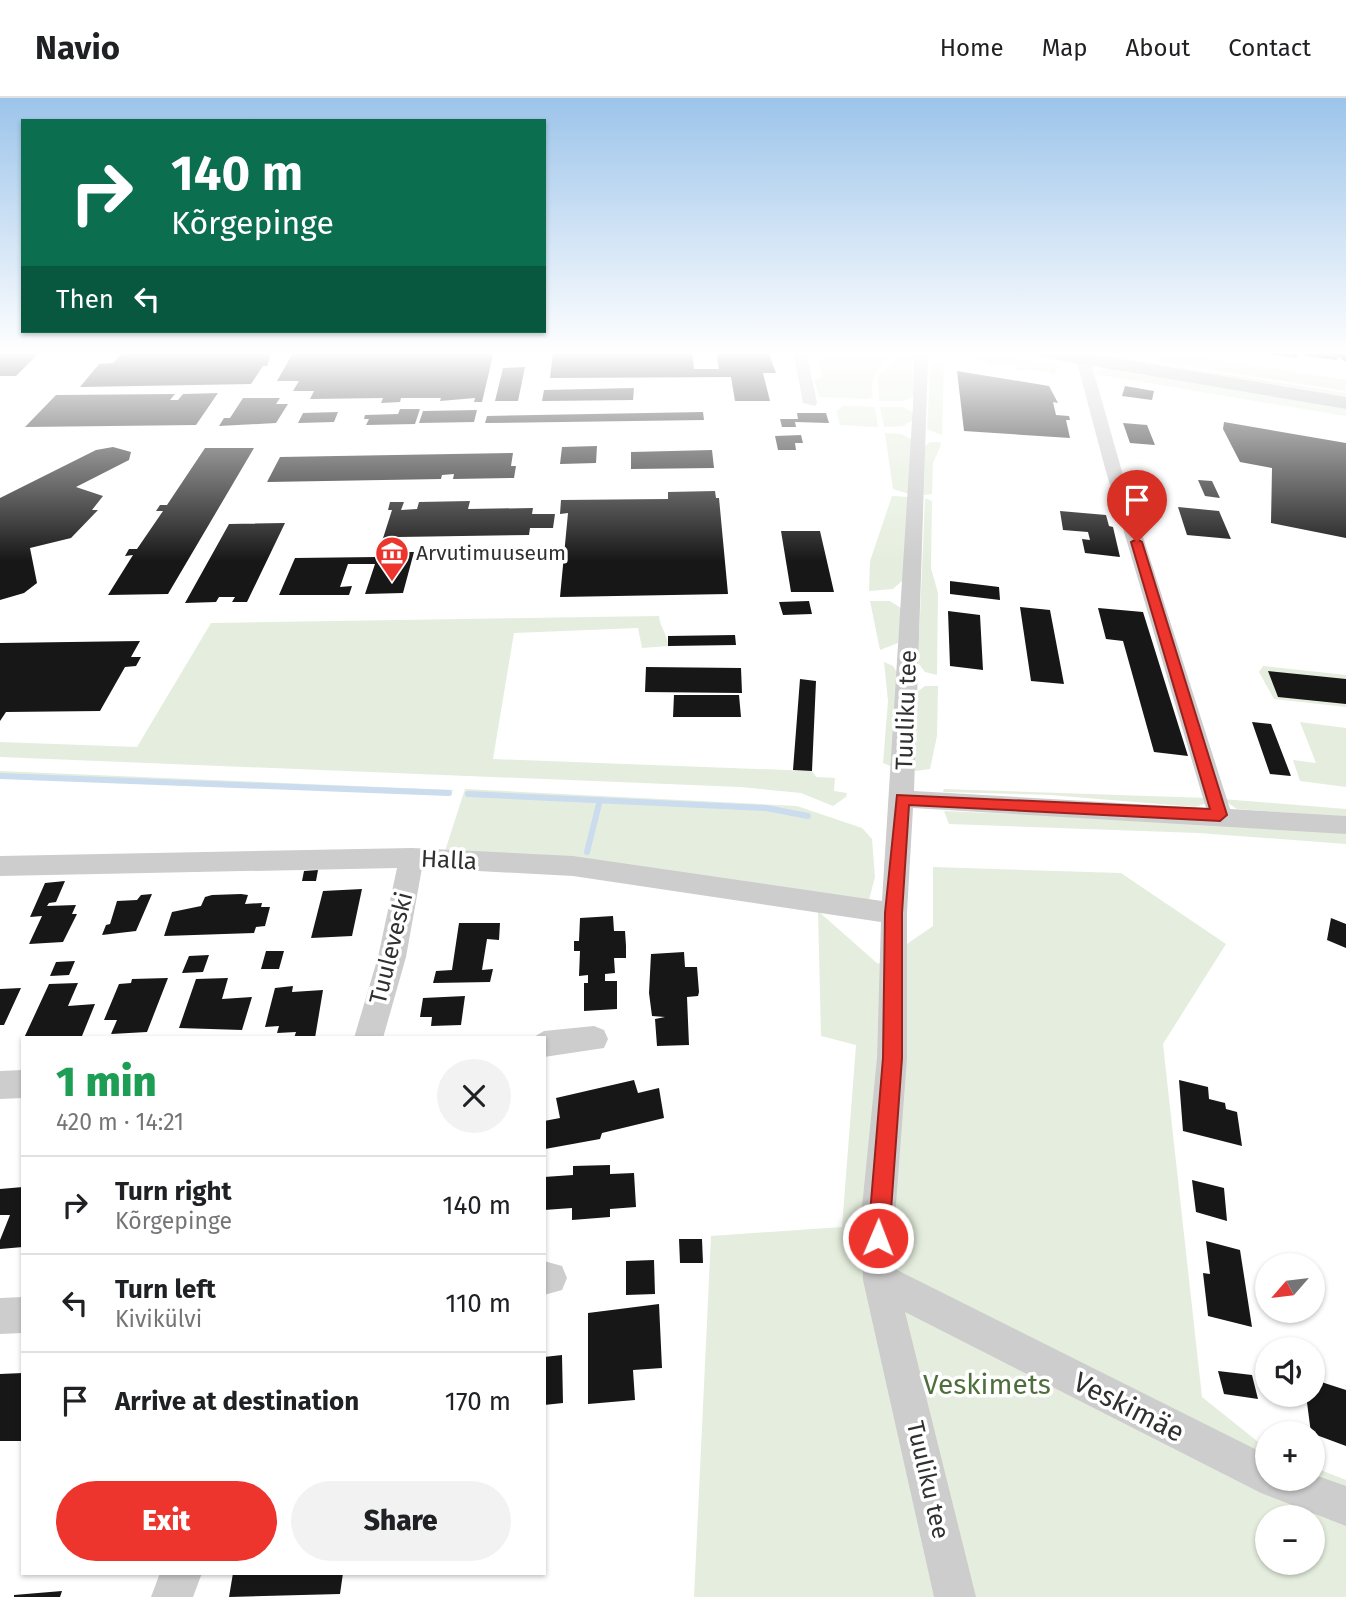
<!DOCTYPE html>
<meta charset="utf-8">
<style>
body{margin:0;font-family:"Fira Sans",sans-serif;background:#f2f2f2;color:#202124;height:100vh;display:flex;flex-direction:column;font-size:26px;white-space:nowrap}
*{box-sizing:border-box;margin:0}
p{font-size:23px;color:#757577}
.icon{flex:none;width:38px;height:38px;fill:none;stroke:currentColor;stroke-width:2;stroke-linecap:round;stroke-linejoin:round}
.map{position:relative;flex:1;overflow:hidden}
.details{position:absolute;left:21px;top:938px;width:525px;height:539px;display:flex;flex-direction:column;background:#fff;border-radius:0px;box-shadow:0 2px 5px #0004}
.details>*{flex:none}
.top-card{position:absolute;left:21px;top:21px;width:525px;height:214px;border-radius:0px;box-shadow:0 2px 5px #0004;background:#0b6e4f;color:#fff;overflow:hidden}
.needle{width:46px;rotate:242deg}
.controls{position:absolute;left:1255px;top:1155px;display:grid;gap:14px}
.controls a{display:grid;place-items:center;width:70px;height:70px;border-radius:50%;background:#fff;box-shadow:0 2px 5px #0004;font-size:35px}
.pin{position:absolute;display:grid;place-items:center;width:60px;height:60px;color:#fff;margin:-72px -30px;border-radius:50% 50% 50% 0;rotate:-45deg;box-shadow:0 0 7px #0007}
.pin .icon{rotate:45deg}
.me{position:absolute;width:77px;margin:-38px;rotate:1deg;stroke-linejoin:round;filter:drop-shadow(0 0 5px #0008)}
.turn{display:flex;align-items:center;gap:24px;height:147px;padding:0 35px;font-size:32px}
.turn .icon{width:91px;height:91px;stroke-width:2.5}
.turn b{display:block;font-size:49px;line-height:60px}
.then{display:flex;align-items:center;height:66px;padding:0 35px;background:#0003;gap:14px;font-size:26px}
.round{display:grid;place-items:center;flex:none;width:74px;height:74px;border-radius:37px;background:#f2f2f2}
.head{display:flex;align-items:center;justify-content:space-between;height:119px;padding:0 35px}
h1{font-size:42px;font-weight:800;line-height:52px;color:#1e9e55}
.primary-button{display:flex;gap:14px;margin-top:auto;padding:14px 35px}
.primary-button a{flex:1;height:80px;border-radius:42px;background:#ed342d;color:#fff;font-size:28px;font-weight:800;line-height:80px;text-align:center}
.primary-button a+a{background:#f2f2f2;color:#202124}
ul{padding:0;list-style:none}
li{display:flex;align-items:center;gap:21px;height:98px;padding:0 35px;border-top:2px solid #e0e0e0}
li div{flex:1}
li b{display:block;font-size:26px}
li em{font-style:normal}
header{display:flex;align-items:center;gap:42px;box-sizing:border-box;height:98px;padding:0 35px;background:#fff;border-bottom:2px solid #e0e0e0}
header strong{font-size:33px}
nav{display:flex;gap:38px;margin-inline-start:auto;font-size:24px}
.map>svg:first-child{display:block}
</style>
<header>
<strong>Navio</strong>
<nav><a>Home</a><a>Map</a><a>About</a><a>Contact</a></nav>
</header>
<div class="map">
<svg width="1346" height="1499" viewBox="0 0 1346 1499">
<rect width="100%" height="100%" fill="#fff"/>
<path fill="#e5eede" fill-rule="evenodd" d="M815 253H897C881 268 869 273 873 299L868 301 819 299 814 281 822 280Z
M902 253H911L914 298 903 303H879L878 279Z
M950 253H976L1058 268 1054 279 1050 275 1025 271 1022 274 1015 272 1016 269 995 265 992 269 986 267V264L957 259 948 262Z
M1097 253 1151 265 1346 295V300L1109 260Z
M1172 255 1346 282V293L1154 263Z
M937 265H944L942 337 927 331 930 277 932 268Z
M1108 271 1346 311V318L1094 276 1098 272Z
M843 308 875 309 878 329 840 327 836 313Z
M880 309H903L914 315 913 322 903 328 884 329Z
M885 335 901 336 911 341 909 396 893 391Z
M930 344H940L941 347 933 365 932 396 924 397 925 348Z
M892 398 909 399 903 482 893 491 869 493 870 463Z
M925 400 932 403 931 470 938 495 937 577 925 574 918 565Z
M870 503H890L901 510 898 545 880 552Z
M659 518C660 530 668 536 668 548L642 550 638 530 514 535 493 661 812 673 816 679 835 680 834 693 847 695 846 699 833 708 801 695 740 689 0 659V644L137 649 211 525Z
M884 564 893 568 898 576 893 669 883 665 888 603Z
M1263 568 1346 577V609L1274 601 1259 574Z
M925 588H938L937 638 930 671 915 673 916 595Z
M1300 624 1346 630V689L1300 683 1293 662 1316 665Z
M0 673 454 692 449 695 0 678Z
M465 691 797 708 862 730 872 741 875 779 869 802 445 753Z
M944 691 1207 700V705L1195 709 1050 697 943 694Z
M1222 701 1346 711V719L1237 711Z
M944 713 1225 725 1346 735V746L1198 735 949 726Z
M933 769 1121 775 1226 846 1163 946 1202 1299 1267 1351V1381H1312L1313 1369 1346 1382V1499H694L711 1138 842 1129 856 947 821 938 818 813 878 866 933 828ZM1267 1419H1312V1465H1267Z"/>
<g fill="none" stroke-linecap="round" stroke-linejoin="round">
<path stroke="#cadcee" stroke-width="6" d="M0 678 449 695
M468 696 766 710 808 718
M587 754 600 702"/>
</g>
<path fill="#171717" d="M0 253H41L16 278H0Z
M124 253H272L267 268H263L251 286 80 289 99 266 113 265Z
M294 253H494L482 304H474L475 300 440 303 441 300H401L400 304 381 305 383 300 310 301 314 293H293L299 283H277Z
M692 253 694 271H719L716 253H768L776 275H763L770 303H735L731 279 550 280 553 254Z
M1260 253H1296L1297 260 1260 255Z
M1301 253H1346V264L1341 260 1337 259V262L1305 258Z
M525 269 518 303H495L503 270Z
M957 273 1049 288 1058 305 1053 304 1056 317 1069 318 1070 322H1066L1070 340 964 333Z
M1125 288 1154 293 1152 302 1122 298Z
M634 290 633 302 542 303 544 292Z
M218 295 196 327 25 329 56 297 175 296 170 302H178L183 296Z
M243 300H280L276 306H288L276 325 219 328 224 320H230Z
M400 311H420L415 326 366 327 369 321H364L365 317 398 316Z
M477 312 474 324 419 325 423 313Z
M338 314 334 324 298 325 303 315Z
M703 314 704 322 485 325 487 318Z
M797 315H826L829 325 795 324 796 329H782L780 321H798Z
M1224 324 1346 345V440L1271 425 1272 370 1240 364 1223 331Z
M1123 325 1147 327 1155 347 1130 345Z
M801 337 803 345H795L796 352H778L775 338Z
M597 348 596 365 560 366 562 349Z
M113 349 131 354 129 362 76 389 103 398 92 412H98L71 440 30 450 37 485 24 495 0 502V400L96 352Z
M205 350H254L168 496 108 497 133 457 125 458 129 451H137L163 413H156L160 407H167Z
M712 352 714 370 631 371V354Z
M513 355 511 368H516L514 380 453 381 454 376 442 377 441 381 267 384 280 359Z
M1198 382 1212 383 1220 400 1205 398Z
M715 393 716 400H719L728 496 560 499 568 415 560 416 561 402 668 401V394Z
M470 403 468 411 533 410 532 416H555L553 430H530L529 437 398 439 393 454H414L403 495 365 496 375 466H348L340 489 352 488 349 497H279L295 460 377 459 392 412H388L390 404H404L401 412 417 411 419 404Z
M1178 409 1219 413 1231 441 1187 437Z
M1060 413 1106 417 1109 428 1113 429 1120 459 1085 455 1082 441 1090 442 1088 434 1063 432Z
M285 425 247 504H232L235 499H219L216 504 185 505 229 426Z
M781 433H820L834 494H791Z
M950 483 999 489 1000 502 950 496Z
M809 503 812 516 783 517 779 504Z
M1020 509 1050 512 1064 586 1031 583Z
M1098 510 1143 514 1188 658 1154 654 1123 543 1106 541Z
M948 513 980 517 983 572 950 568Z
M735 537 736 547 668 548V538Z
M140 543 131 559H141L136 568 125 569 100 613 6 614 0 623V545Z
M646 569 741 570 742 595 645 594Z
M1268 573 1346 581V606L1278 599Z
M800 581 816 583 812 673 793 672Z
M674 597H739L741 619H673Z
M1252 624 1271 626 1291 678 1270 676Z
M318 772 316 783H302L304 773Z
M65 783 56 804 49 805 47 808 76 807 72 816H77L63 844 29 846 42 818 30 819 45 785Z
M362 791 352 838 311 840 323 793Z
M152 796 136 833 102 837 106 827 110 826 117 803 137 802 141 797Z
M241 796 248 797 245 806 262 805 261 809H270L265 828 256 829 254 835 164 838 172 814 201 808 205 799 212 797Z
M613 818 614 833H625L626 848V860H614L615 875 605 876V883H617V911L584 913V885H588V877L579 878 580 853H574V843H579L580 820Z
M1331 820 1346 826V850L1327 842Z
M459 825H500L499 842 487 841 482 872 493 871 490 884 433 885 436 873 452 872Z
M266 853H284L279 871H261Z
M684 854 685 869H697L699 894 698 898 687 899 689 947 657 948 655 921 665 919 652 918 649 895 651 856Z
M209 857 203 874 182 875 189 858Z
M75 863 69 877 50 878 56 864Z
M168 880 147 934 111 936 117 922H104L119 886 131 885 132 881Z
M228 880 222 901 252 899 242 932 179 930 196 881Z
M78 885 68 908 95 906 82 938 24 940 49 886Z
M293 888 292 894 323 892 315 940H294L296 934 277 935 279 928 265 929 275 890Z
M21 890 4 927H0V891Z
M465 898 461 927 431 928 432 919H420L423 900Z
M634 982 638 995 659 990 664 1020 602 1035 600 1041 545 1051 544 1023 560 1020 556 1000Z
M1179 982 1208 989 1209 1001 1225 1005 1226 1011 1237 1014 1242 1048 1183 1033Z
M610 1067V1076L634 1075 636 1109 610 1111V1119L572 1122V1110L544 1112V1079L573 1077V1068Z
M1192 1082 1224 1090 1227 1123 1196 1114Z
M23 1089V1149L0 1151V1142L10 1117H0V1091Z
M679 1141H702L703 1165H680Z
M1206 1143 1240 1152 1252 1229 1208 1218 1203 1175 1210 1176Z
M654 1162 655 1196 626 1197V1163Z
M659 1206 662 1270 633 1272 635 1302 588 1306V1215Z
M562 1257 563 1305 544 1307V1259Z
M1218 1273 1252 1277 1258 1301 1224 1296Z
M23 1275V1343H0V1276Z
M1312 1281 1346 1292V1348L1311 1335 1306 1297H1312Z
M233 1475H343L340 1496 229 1499Z
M62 1493 60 1499H14V1497Z"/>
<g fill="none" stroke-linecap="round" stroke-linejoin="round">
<path fill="#cdcdcd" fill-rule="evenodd" d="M793 253H806L817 305 815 308 803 305Z
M909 253H922L928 261 914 693 1206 710 1105 370 1076 261 1083 257 1090 261 1121 370 1230 711 1346 718V736L913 710 907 815V960L895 1119 897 1172 1267 1357V1381H1312V1376L1346 1388V1428L1261 1395 905 1214 976 1499H934L863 1182 861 1119 877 960 881 824 573 778 422 770 406 859 383 940H354L378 859 397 770 0 778V758L412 750 573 758 882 803 913 307 914 261Z
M594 928 604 932 608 941 604 950 544 959V940H532L544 933Z
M23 972V1000L0 1001V973Z
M544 1163 562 1168 567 1180 562 1192 544 1197Z
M23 1199V1235L0 1236V1200Z
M160 1475H202L193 1499H151Z"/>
<path fill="#bababa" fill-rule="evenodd" d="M1030 253H1074L1346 299V311L1039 259Z"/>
</g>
<linearGradient id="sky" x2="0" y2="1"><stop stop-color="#9cc4ea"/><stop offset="0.55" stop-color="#fff"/><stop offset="1" stop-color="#fff" stop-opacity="0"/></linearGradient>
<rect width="1346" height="463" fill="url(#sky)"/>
<path fill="#ed342d" stroke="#9a221d" stroke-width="2" d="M1137 441 1142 444 1227 717 1220 723 909 707 902 815V960L889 1140 886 1147 878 1151 871 1147 868 1140 883 960 885 815 897 697 1210 711 1131 444Z"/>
<defs>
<g id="museum-pin" transform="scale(1.75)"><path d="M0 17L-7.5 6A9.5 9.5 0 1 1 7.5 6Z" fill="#ed342d" stroke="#fff"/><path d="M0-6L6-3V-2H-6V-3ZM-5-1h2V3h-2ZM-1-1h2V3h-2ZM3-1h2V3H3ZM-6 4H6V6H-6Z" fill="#fff"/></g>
</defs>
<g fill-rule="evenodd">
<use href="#museum-pin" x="392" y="455"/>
</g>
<g text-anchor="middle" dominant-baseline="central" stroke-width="7" stroke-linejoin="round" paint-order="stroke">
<g font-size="21" fill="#303030" stroke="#fff" text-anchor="start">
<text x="416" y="455">Arvutimuuseum</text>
</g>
<g font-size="24" fill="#303030" stroke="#fff">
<text transform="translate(906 612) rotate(-88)">Tuuliku tee</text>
<text transform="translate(449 762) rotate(3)">Halla</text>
<text transform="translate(391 850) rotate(-76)">Tuuleveski</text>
<text transform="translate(928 1382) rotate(77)">Tuuliku tee</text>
</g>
<g font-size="28" fill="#4e6f3b" stroke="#fff">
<text x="987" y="1286">Veskimets</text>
</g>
<g font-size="28" fill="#303030" stroke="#fff">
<text transform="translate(1129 1309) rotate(27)">Veskimäe</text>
</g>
</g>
</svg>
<div class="controls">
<a><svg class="needle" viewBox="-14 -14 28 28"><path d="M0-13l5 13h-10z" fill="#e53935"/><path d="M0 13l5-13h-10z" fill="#757577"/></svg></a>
<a><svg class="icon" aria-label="sound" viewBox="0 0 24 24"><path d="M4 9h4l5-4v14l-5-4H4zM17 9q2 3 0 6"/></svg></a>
<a>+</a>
<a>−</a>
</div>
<div class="pin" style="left:1137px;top:444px;background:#d93025"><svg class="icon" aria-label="arrive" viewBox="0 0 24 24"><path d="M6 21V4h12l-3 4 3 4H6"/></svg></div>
<svg class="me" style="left:878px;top:1140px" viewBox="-20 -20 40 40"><circle r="17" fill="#ed342d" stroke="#fff" stroke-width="3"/><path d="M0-11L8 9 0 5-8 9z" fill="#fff"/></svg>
<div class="top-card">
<div class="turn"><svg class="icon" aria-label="right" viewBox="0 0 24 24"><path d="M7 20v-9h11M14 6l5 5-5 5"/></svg><div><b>140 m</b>Kõrgepinge</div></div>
<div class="then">Then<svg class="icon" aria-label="left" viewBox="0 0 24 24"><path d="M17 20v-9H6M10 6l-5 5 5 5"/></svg></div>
</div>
<section class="details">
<div class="head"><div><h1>1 min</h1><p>420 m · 14:21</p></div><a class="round"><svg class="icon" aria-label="close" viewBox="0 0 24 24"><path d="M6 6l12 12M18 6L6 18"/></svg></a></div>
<ul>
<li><svg class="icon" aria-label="right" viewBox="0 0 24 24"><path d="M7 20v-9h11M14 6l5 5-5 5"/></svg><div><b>Turn right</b><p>Kõrgepinge</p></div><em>140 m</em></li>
<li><svg class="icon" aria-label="left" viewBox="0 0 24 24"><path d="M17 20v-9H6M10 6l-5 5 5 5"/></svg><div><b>Turn left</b><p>Kivikülvi</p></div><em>110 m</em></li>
<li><svg class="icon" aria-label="arrive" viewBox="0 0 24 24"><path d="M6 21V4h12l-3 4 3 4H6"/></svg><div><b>Arrive at destination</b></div><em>170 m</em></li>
</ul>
<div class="primary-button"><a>Exit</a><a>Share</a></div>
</section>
</div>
